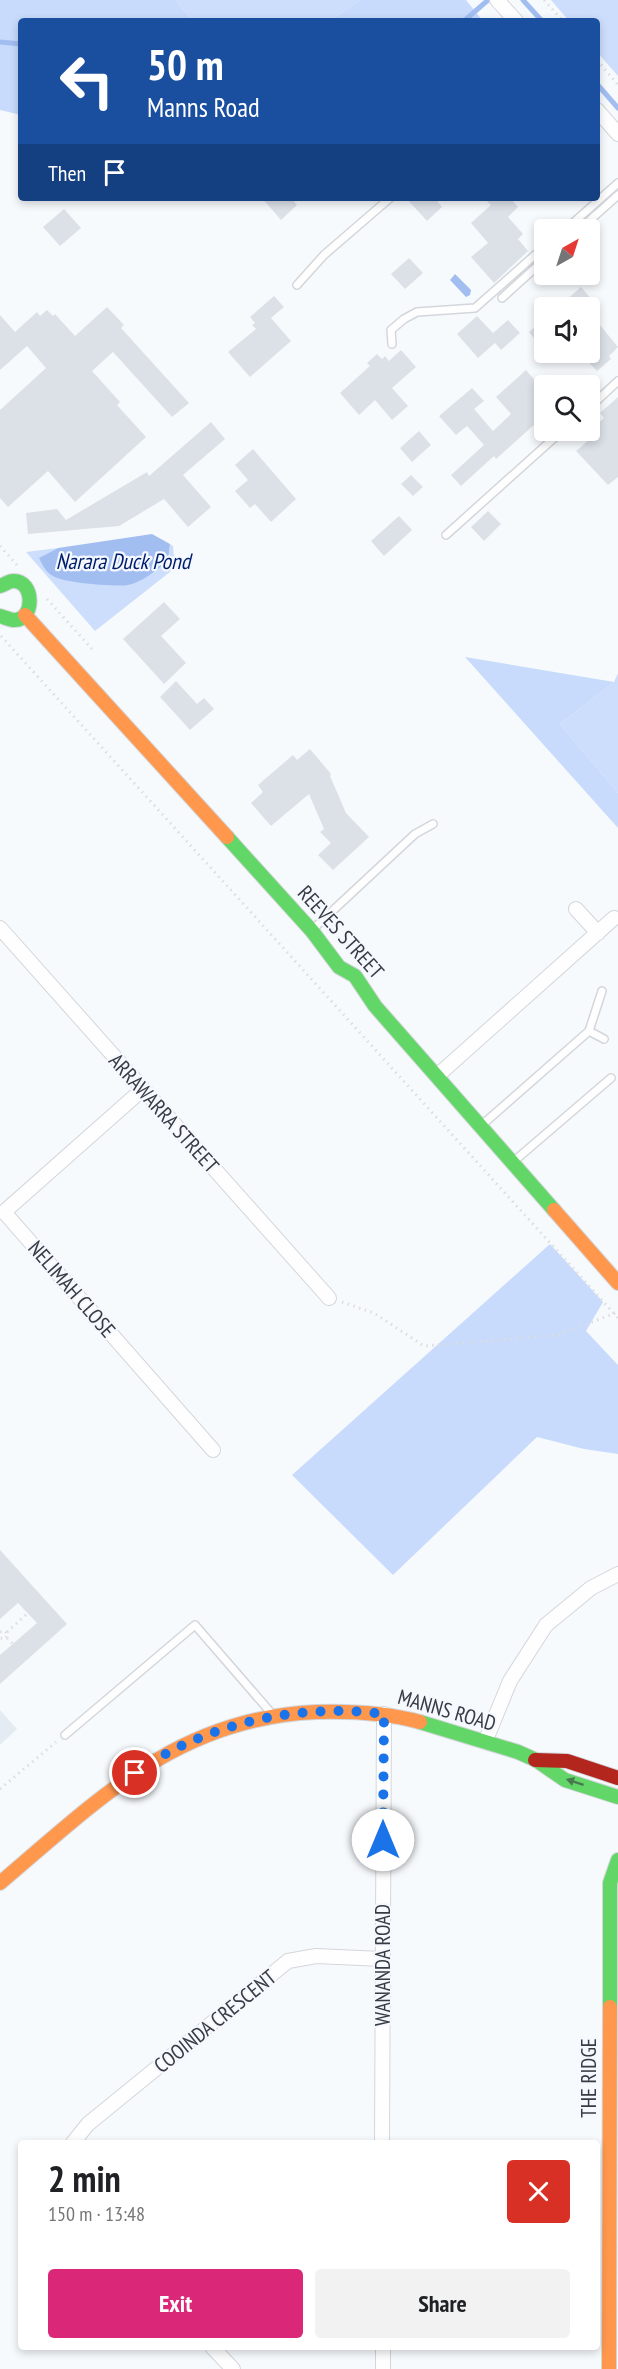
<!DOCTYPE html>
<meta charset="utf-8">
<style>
body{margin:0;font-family:"PT Sans Narrow",sans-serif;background:#f2f2f2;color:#202124;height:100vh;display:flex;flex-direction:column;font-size:22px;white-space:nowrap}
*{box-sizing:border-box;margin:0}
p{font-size:20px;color:#757577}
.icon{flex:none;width:33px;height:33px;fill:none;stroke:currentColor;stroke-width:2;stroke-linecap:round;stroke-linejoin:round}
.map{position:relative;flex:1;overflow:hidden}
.details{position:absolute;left:18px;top:2140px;width:582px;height:210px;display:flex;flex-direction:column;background:#fff;border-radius:6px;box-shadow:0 3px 9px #0003}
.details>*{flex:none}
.guide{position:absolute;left:18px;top:18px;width:582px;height:183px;border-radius:6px;box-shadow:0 3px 9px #0003;background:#1a4fa0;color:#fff;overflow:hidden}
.needle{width:39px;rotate:39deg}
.fabs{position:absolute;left:534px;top:219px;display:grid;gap:12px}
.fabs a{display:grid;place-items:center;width:66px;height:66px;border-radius:6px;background:#fff;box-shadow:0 3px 9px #0003;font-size:30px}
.pin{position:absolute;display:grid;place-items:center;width:51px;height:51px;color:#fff;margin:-26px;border:3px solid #fff;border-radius:50%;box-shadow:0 2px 6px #0007}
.me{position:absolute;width:66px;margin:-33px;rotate:0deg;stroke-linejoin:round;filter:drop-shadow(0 0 4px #0008)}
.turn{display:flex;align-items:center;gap:21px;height:126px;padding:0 30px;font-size:27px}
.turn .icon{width:78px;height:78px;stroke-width:2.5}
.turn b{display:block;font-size:42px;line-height:51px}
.then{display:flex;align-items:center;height:57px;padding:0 30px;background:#0003;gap:12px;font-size:22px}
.round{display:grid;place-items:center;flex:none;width:63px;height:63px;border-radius:6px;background:#f2f2f2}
.summary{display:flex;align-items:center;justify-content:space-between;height:102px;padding:0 30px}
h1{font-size:36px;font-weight:700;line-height:45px}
.action{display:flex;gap:12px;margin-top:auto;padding:12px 30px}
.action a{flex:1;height:69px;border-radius:6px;background:#db2777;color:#fff;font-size:24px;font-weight:700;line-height:69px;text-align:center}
.action a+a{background:#f2f2f2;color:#202124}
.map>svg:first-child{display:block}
</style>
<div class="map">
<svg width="618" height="2369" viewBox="0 0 618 2369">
<rect width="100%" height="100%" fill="#f7fafd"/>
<path fill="#e5ebf3" d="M0 1710 17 1729 0 1745Z"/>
<path fill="#cddefc" d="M176 0H360L330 21H193Z
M551 0H618V76L597 52V21H569Z
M170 544 173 546 175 568 95 631 26 552 58 548 40 558 168 562Z
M618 673V793L560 724 614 682Z"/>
<path fill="#c8dbfc" d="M0 0H176L193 21H21V115L0 110Z
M360 0H466L483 21H330Z
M465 657 614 682 560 724 618 793V828Z
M550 1244 603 1302 586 1331 618 1365V1454L584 1449 537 1437 393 1575 292 1475Z"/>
<path fill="#a2bef0" d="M455 274 471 290 470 295 466 297 450 280Z
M152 534 170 544 168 561C156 570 143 582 128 585 116 587 63 583 53 576 46 572 43 566 39 558L58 548Z"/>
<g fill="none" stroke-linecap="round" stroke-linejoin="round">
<path stroke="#a2bef0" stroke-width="5" d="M523 0 542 21
M464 21 488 0
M0 42 21 44
M597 84 618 108"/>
</g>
<path fill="#dce1e8" d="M262 198H291L297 205 281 220Z
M406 198H435L442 207 427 221Z
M484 198H510L518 207 508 217 523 234 518 239 528 251 494 283 471 257 488 243 471 223 491 205Z
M64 209 81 228 60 246 43 227Z
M409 258 423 273 405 289 391 274Z
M581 287 599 308H557Z
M274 296 284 307 271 318 291 341 250 377 228 352 256 329 252 325 255 323 250 317Z
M107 307 124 325 121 328 189 403 172 417 113 352 92 371 120 402 117 405 146 437 75 502 48 471 8 507 0 498V410L46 368 27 346 0 370V315L15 332 37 312 40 316 47 310 53 316 55 314 75 336Z
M590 313 618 347 609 356 611 359 597 371 581 354 590 352Z
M477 316 493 333 508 320 520 333 501 350 495 343 478 358 457 334Z
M544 319V351L529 332Z
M401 350 416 367 392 388 408 406 392 420 375 400 359 415 340 393 370 366 367 363 377 354 382 359 385 356 389 361Z
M526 370 544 391V416L496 459 494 456 461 486 451 475 484 445 467 426 456 435 439 416 472 388 484 401 474 409 493 431 511 414 496 397Z
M618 397V477L608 485 576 451 592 437 587 433 604 418 600 413Z
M211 422 225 439 183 475 211 507 188 527 164 499 119 526 28 534 26 513 57 509 66 520 147 472 149 476Z
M419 431 431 445 412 462 400 448Z
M253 449 296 499 271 522 255 504 250 508 235 491 248 480 235 465Z
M411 475 423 487 413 496 401 484Z
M488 511 501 524 484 541 471 527Z
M399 516 412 530 384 556 371 541Z
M164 602 180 619 161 636 186 663 164 684 123 639Z
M176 681 197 704 204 698 214 709 190 730 160 697Z
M310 749 331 774 330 776 346 813 369 837 333 870 318 855 331 843 320 832 324 829 309 794 271 826 251 803 263 792 258 785 293 755 297 760Z
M0 1550 67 1624 0 1684V1655L37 1623 18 1603 0 1619Z"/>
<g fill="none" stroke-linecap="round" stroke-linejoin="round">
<g stroke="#d3d6db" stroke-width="10">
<path id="lane" d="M565 230 618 183
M579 230 618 195
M297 285 324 255 390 198
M502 298 544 260
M392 344 391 330 404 319 417 312 475 308 544 247
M590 407 618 381
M446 535 563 430
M313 929 415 834 433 824
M589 1031 602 991
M483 1124 589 1031 604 1039
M513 1162 611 1078
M65 1735 195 1625 272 1714"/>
</g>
<g stroke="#d3d6db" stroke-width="16">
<path id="street" d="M497 0 516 21
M597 110 618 134
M576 909 598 933
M0 928 329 1298
M437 1076 614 918
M143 1089 4 1212 213 1450
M485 1742 510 1681 546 1625 591 1588 618 1574
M72 2144 88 2124 288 1961 316 1956 382 1959
M382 2144 384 1714
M213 2348 233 2369
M383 2348V2369"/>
</g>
<g stroke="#d3d6db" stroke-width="16">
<path id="fast" d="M0 586C4 585 9 581 13 581 35 580 35 621 14 620 10 620 4 617 0 616
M227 837 312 931 339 967 355 976 375 1006 554 1210
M420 1722 518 1752 536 1760 565 1780 618 1797
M610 2007V1883L618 1860"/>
</g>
<g stroke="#d3d6db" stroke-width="16">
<path id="slow" d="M25 615 227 837
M554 1210 618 1283
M0 1883C99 1799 178 1718 316 1712 351 1711 387 1713 420 1722
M609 2369 610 2007"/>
</g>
<g stroke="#d3d6db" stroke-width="16">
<path id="jam" d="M535 1760 567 1761 618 1778"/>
</g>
<path stroke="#dcddde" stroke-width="3" stroke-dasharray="1.5 4.5" stroke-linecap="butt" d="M544 0 563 21
M597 60 618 85
M0 546 17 565
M47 599 92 649
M1 636 618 1318
M342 1302 374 1313 424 1346 558 1335 618 1312
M0 1632 5 1631 8 1635 5 1639 0 1638
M7 1632 28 1613
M7 1638 13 1644
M0 1789 56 1742"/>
<use href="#lane" stroke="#fefeff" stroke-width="7"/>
<use href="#street" stroke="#fefeff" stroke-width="14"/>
<use href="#fast" stroke="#63d668" stroke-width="14"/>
<use href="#slow" stroke="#ff974d" stroke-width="14"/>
<use href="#jam" stroke="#b3261e" stroke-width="14"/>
</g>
<defs><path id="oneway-solid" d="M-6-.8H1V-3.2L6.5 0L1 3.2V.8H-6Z" transform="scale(1.5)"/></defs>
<use fill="#497951" href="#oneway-solid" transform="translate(575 1782) rotate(-162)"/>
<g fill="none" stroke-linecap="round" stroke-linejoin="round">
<path stroke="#1a73e8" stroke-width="10" stroke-dasharray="0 18" d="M135 1773C206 1723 298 1703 384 1714L383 1840"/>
</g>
<g text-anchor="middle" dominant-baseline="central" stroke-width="4.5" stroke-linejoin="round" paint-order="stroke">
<g font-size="21" fill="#383b41" stroke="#f5f9ff">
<text transform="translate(341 932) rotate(48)">REEVES STREET</text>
<text transform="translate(164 1113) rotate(48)">ARRAWARRA STREET</text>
<text transform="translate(72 1289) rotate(49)">NELIMAH CLOSE</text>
<text transform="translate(447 1710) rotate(16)">MANNS ROAD</text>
<text transform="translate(382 1965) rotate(-90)">WANANDA ROAD</text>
<text transform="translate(215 2021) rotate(-39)">COOINDA CRESCENT</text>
<text transform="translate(588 2078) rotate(-90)">THE RIDGE</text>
</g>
<g font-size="22" font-style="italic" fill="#001e6e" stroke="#f5f9ff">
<text x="123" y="561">Narara Duck Pond</text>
</g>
</g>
</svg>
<div class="fabs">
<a><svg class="needle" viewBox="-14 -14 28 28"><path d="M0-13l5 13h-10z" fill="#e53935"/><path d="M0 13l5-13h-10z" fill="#757577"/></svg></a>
<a><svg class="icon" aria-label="sound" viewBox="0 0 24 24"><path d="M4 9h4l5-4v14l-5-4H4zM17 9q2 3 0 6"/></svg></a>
<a><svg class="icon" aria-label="search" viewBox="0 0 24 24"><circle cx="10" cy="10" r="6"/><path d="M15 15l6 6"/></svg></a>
</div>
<div class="pin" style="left:135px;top:1773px;background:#d93025"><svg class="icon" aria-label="arrive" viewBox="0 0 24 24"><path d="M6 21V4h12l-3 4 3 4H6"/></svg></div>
<svg class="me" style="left:383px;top:1840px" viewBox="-20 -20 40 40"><circle r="19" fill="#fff"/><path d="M0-13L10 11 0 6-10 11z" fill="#1a73e8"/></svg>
<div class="guide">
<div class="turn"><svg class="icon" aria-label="left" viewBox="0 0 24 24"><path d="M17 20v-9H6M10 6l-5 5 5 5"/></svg><div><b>50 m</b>Manns Road</div></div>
<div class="then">Then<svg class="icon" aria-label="arrive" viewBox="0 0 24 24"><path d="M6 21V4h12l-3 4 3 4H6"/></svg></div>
</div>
<section class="details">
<div class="summary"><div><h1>2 min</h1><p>150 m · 13:48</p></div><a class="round" style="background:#d93025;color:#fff"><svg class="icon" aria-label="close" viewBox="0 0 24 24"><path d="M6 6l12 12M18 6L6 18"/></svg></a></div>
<div class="action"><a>Exit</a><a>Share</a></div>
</section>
</div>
